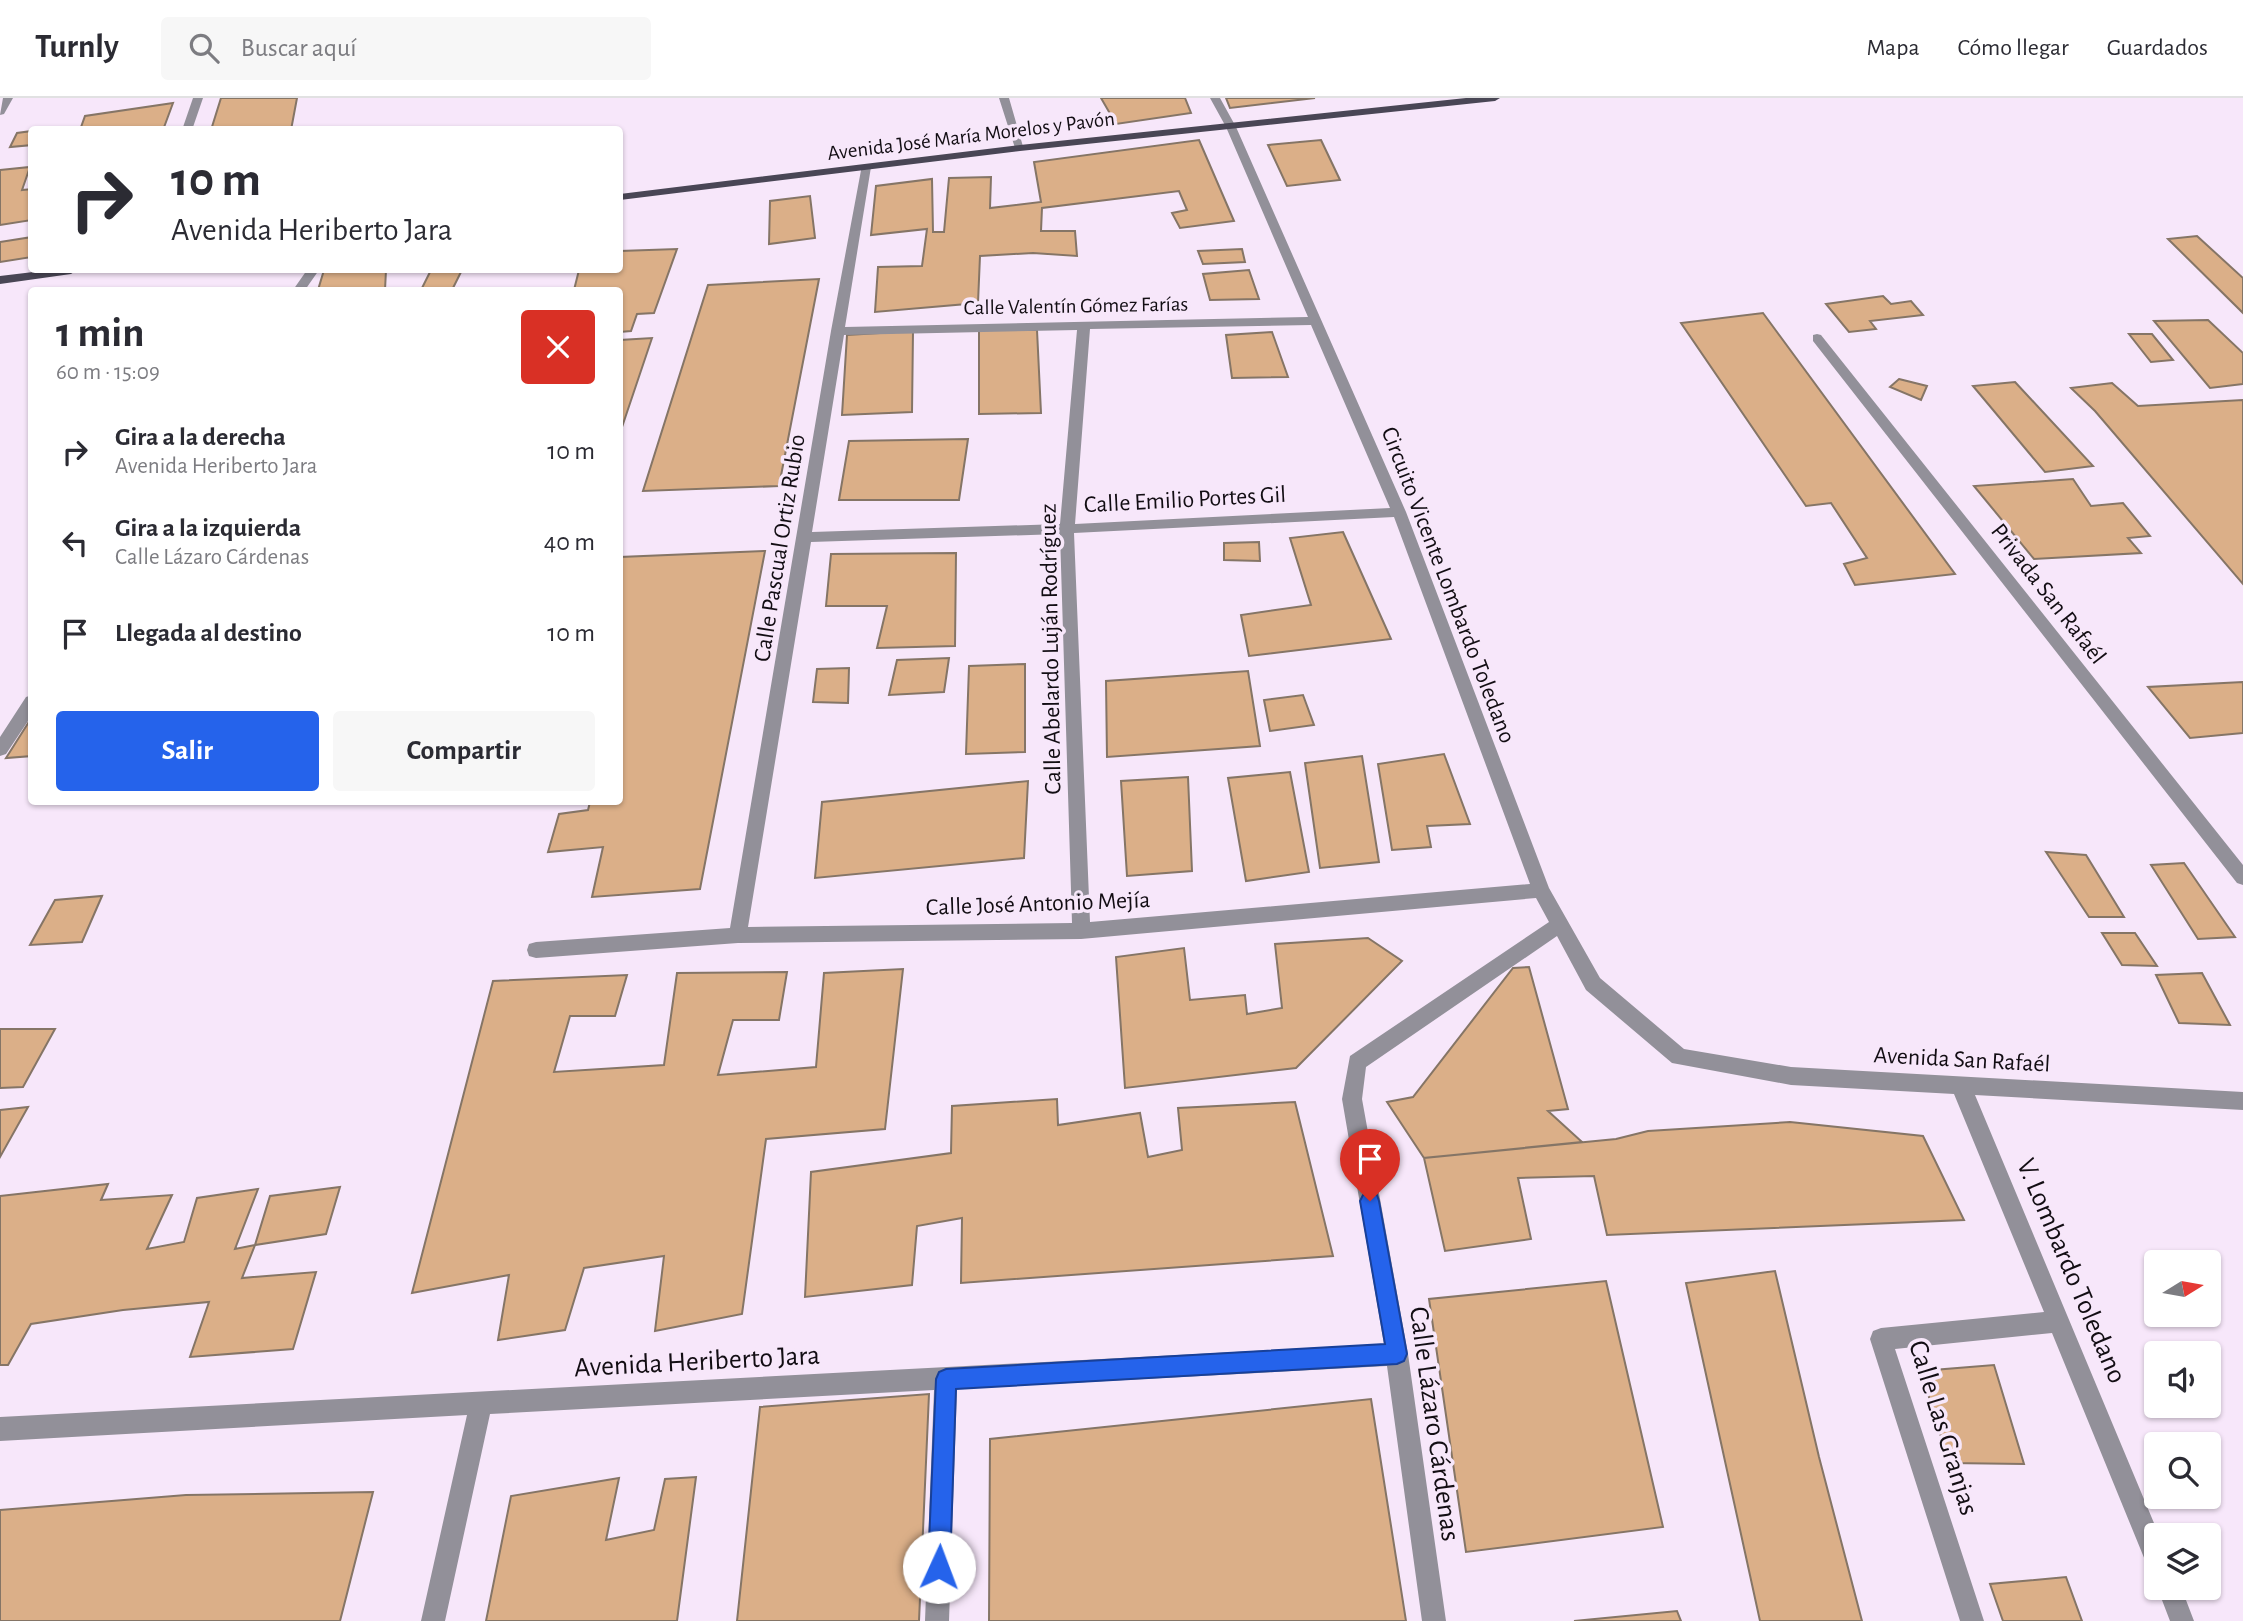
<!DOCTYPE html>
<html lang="es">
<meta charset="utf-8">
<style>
body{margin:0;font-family:"Alegreya Sans",sans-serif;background:#f7f7f7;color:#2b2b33;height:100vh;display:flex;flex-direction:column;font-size:26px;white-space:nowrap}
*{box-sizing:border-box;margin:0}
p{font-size:23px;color:#7c7c81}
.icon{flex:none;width:38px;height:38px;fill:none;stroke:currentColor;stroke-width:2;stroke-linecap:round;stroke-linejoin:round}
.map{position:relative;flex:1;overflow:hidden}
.sheet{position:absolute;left:28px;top:189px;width:595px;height:518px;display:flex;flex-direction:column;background:#fff;border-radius:7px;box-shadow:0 2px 5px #0004}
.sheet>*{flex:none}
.banner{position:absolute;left:28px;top:28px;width:595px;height:147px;border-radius:7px;box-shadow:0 2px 5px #0004;background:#fff;color:#2b2b33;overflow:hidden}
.needle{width:46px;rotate:79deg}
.controls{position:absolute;left:2144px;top:1152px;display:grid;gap:14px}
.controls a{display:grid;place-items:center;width:77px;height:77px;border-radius:7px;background:#fff;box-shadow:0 2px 5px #0004;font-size:35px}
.pin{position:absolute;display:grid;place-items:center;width:60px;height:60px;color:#fff;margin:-72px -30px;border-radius:50% 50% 50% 0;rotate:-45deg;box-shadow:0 0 7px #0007}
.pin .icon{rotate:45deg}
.me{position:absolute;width:77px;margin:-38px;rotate:2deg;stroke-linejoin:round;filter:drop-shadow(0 0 5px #0008)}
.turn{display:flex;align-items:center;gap:24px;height:147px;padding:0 28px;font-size:32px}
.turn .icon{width:91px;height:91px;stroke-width:2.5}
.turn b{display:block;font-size:49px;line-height:60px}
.round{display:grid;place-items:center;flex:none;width:74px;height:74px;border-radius:7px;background:#f7f7f7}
.summary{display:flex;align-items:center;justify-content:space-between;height:119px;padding:0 28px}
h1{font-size:42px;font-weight:700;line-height:52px}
.button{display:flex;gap:14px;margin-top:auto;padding:14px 28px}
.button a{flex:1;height:80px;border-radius:7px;background:#2563eb;color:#fff;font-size:28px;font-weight:700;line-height:80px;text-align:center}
.button a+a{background:#f7f7f7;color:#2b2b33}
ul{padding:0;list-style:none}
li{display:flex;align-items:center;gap:21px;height:91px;padding:0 28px}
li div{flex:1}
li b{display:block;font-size:26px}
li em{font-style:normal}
header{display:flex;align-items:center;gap:42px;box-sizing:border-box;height:98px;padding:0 35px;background:#fff;border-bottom:2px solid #e1e1e2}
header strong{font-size:33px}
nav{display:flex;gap:38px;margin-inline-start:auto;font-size:24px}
.search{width:490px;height:63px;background:#f7f7f7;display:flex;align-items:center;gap:18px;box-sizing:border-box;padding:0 24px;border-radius:7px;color:#7c7c81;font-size:26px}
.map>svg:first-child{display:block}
</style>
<header>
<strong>Turnly</strong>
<div class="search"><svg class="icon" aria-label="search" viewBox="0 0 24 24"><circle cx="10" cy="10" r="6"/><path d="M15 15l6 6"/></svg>Buscar aquí</div>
<nav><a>Mapa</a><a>Cómo llegar</a><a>Guardados</a></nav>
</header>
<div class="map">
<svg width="2243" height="1523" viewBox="0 0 2243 1523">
<rect width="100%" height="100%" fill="#f7e7fa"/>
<path fill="#dbaf88" stroke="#857566" stroke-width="2" d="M221 0H297L291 32H211Z
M1101 0H1185L1191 15 1116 26Z
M1226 0H1315L1230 10Z
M173 5 163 32H80L85 18Z
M32 33V47L10 49 17 35Z
M1199 42 1234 123 1180 130 1172 115 1187 112 1179 93 1042 110 1041 133H1075L1077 158 1033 155 980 158 978 205 875 214 878 169 922 168 927 131 871 137 876 88 932 81 933 134H944L949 80 991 79 990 110 1041 104 1034 64Z
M1321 42 1340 82 1287 88 1268 47Z
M30 69 22 92 32 91V122L0 127V72Z
M810 98 815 140 769 146 770 103Z
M2197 138 2243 180V215L2168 141Z
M32 139V159L0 164V144Z
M677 151 654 215 637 216 631 233 620 234V192H574L579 172H620V153Z
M1242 151 1245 164 1203 166 1198 153Z
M324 172H386L385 192H318Z
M431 172H462L452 192H421Z
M1249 172 1259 201 1210 202 1203 176Z
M819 181 779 388 643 393 708 187Z
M1883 198 1891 206 1911 203 1923 217 1870 223 1876 231 1849 234 1826 206Z
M1763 215 1955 476 1855 487 1844 466 1867 460 1831 405 1806 408 1681 225Z
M2208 222 2243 255V286L2210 290 2154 223Z
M979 232H1037L1041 315 979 316Z
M913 233 912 314 842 317 847 237Z
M1272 234 1288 279 1232 280 1226 237Z
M2129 236H2152L2173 262 2151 264Z
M652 240 620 335V242Z
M1899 281 1927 288 1921 302 1890 289Z
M2015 284 2093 368 2045 374 1973 288Z
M2112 285 2138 308 2243 302V486L2095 313 2071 290Z
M968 341 959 402H839L849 343Z
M2073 381 2091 408 2123 405 2150 438 2128 440 2141 455 2034 461 1974 388Z
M1343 434 1391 541 1249 558 1241 517 1311 507 1290 440Z
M1259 444 1260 463 1224 462V445Z
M765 453 700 791 592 799 603 749 548 754 559 716 588 712 590 704H620V459Z
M956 455 955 548 877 550 887 508H826L831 456Z
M949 560 944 594 889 597 897 562Z
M1025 566V654L966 656 969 568Z
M849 570 848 605 813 604 817 571Z
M1248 573 1260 648 1107 659 1106 583Z
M2243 584V635L2190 640 2148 589Z
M1303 597 1314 627 1270 633 1264 602Z
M32 619V658L6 660Z
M1444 656 1470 726 1427 728 1431 749 1392 752 1378 666Z
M1362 658 1379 764 1320 770 1305 665Z
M1290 674 1309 774 1246 783 1228 680Z
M1188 679 1192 773 1127 778 1121 683Z
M1028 683 1024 760 815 780 822 704Z
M2046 754 2086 757 2124 819H2089Z
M2184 765 2235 839 2198 841 2151 767Z
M102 798 82 844 30 847 55 802Z
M2102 835H2135L2157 868 2122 867Z
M1368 840 1402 863 1296 970 1125 990 1116 859 1184 850 1190 902 1245 897 1247 916 1282 910 1275 846Z
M1529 869 1568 1011 1548 1013 1582 1044 1424 1060 1387 1004 1413 999 1513 870Z
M903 871 885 1031 766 1041 742 1216 655 1233 664 1158 584 1170 565 1232 498 1242 509 1177 412 1195 493 883 627 877 615 918H570L554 974 664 967 677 875 787 874 779 922H733L718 977 816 969 824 875Z
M2202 875 2230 927 2179 925 2156 877Z
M0 931H55L23 989 0 990Z
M1057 1001 1058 1027 1140 1015 1148 1059 1182 1052 1178 1010 1295 1004 1333 1158 961 1185 962 1120 917 1128 912 1187 805 1199 811 1074 951 1055 952 1008Z
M28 1009 0 1059V1012Z
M1790 1024 1923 1038 1964 1122 1607 1137 1594 1078 1518 1080 1531 1141 1445 1153 1424 1060 1616 1041 1648 1033Z
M108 1086 101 1102 172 1097 147 1151 184 1144 197 1100 258 1091 235 1151 255 1147 242 1180 316 1174 293 1251 190 1259 209 1204 123 1212 31 1226 8 1267H0V1098Z
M340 1089 326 1136 255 1147 270 1098Z
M1775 1173 1819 1359 1862 1523H1760L1686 1185Z
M1606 1183 1663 1429 1466 1454 1429 1201Z
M1994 1267 2024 1366 1949 1365 1921 1273Z
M929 1296 919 1523H737L760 1309Z
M1371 1301 1406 1523H989L990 1341Z
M696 1379 677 1523H486L511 1398 619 1380 606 1442 654 1432 665 1381Z
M373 1394 340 1523H0V1412L186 1397Z
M2066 1479 2082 1523H2003L1990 1486Z
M1677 1513 1681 1523H1574Z"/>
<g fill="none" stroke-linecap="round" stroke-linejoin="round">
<path fill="#929099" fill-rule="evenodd" d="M3 0H13L4 16 0 17Z
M193 0H203L192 32H182Z
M999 0H1009L1024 52 1015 50Z
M1210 0H1220L1236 29 1406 414 1549 790 1600 880 1684 951 1791 969 2243 994V1012L1975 997 2159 1437H2156V1470L2147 1467 2052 1235 1895 1251 1984 1523H1960L1870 1241 1873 1233 1881 1230 2044 1214 1954 996 1791 987 1672 965 1586 892 1557 838 1366 969 1362 1001 1408 1256 1446 1523H1422L1387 1268 957 1291 949 1523H925L934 1292 490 1316 445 1523H421L467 1317 0 1343V1319L1384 1246 1342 1001 1350 958 1549 824 1536 800 1081 841 738 845 536 860 529 858 527 852 529 846 536 844 730 830 831 233 862 67 871 69 845 229 1308 219 1226 29ZM1311 227 1390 410 1075 426 1090 231ZM1077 232 1060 426 812 434 844 237ZM1394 419 1530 786 1090 824 1074 435ZM1060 436 1072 825 748 829 811 444Z
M307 172H319L305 192H293Z
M1817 236 1821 237 2243 767V787L2237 785 1813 243V237Z
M32 597V617L6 656 0 658V639L26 599Z
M2157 1489H2181L2194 1523H2170Z"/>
<path fill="#494655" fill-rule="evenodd" d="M1466 0H1500L1495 3 1020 53 620 102V96L1020 47Z
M50 172H77L71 176 0 186V178Z"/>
</g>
<path fill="#2563eb" stroke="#184099" stroke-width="2" d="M1370 1094 1377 1097 1379 1103 1407 1256 1404 1263 1397 1266 956 1291 950 1469 947 1477 939 1480 931 1477 928 1469 936 1281 939 1274 946 1271 1385 1246 1360 1103 1363 1097Z"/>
<g text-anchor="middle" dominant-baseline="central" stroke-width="7" stroke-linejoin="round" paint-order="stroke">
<g font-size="21" fill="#120d13" stroke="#f7e7fa">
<text transform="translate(971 38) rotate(-7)">Avenida José María Morelos y Pavón</text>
<text transform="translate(1076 208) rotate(-1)">Calle Valentín Gómez Farías</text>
</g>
<g font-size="24" fill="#120d13" stroke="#f7e7fa">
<text transform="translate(1185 402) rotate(-3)">Calle Emilio Portes Gil</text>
<text transform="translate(780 450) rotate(-81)">Calle Pascual Ortiz Rubio</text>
<text transform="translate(1448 487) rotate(69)">Circuito Vicente Lombardo Toledano</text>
<text transform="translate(2048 496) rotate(52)">Privada San Rafaél</text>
<text transform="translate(1051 551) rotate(-91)">Calle Abelardo Luján Rodríguez</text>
<text transform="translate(1038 806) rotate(-2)">Calle José Antonio Mejía</text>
<text transform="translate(1962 962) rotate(3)">Avenida San Rafaél</text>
</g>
<g font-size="28" fill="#120d13" stroke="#f7e7fa">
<text transform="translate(2071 1173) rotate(67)">V. Lombardo Toledano</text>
<text transform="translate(697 1264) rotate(-3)">Avenida Heriberto Jara</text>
<text transform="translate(1434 1326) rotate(82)">Calle Lázaro Cárdenas</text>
<text transform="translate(1943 1330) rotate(73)">Calle Las Granjas</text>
</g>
</g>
</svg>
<div class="controls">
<a><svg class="needle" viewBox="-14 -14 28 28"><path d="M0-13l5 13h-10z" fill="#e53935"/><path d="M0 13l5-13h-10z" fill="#7c7c81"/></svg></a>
<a><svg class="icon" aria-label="sound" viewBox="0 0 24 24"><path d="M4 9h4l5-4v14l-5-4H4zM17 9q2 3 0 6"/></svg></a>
<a><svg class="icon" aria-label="search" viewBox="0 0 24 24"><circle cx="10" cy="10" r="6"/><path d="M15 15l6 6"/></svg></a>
<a><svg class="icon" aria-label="layers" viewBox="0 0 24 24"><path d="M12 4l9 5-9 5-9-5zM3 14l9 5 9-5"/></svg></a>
</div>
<div class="pin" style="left:1370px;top:1103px;background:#d93025"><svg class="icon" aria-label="arrive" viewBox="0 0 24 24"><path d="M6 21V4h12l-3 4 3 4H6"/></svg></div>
<svg class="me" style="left:939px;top:1469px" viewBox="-20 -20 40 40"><circle r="19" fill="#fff"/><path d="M0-13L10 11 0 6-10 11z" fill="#2563eb"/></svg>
<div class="banner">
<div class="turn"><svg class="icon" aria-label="right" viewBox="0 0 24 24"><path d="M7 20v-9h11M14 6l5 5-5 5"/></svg><div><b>10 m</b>Avenida Heriberto Jara</div></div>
</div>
<section class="sheet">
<div class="summary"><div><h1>1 min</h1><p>60 m · 15:09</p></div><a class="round" style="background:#d93025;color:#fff"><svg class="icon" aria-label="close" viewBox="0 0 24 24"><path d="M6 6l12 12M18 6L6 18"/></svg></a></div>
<ul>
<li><svg class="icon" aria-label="right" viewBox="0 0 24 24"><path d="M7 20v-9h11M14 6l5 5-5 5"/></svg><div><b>Gira a la derecha</b><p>Avenida Heriberto Jara</p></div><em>10 m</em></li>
<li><svg class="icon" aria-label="left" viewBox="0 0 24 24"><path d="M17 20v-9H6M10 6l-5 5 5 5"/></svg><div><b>Gira a la izquierda</b><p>Calle Lázaro Cárdenas</p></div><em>40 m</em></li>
<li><svg class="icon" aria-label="arrive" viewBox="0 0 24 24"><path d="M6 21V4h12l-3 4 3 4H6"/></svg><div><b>Llegada al destino</b></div><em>10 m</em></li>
</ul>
<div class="button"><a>Salir</a><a>Compartir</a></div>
</section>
</div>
